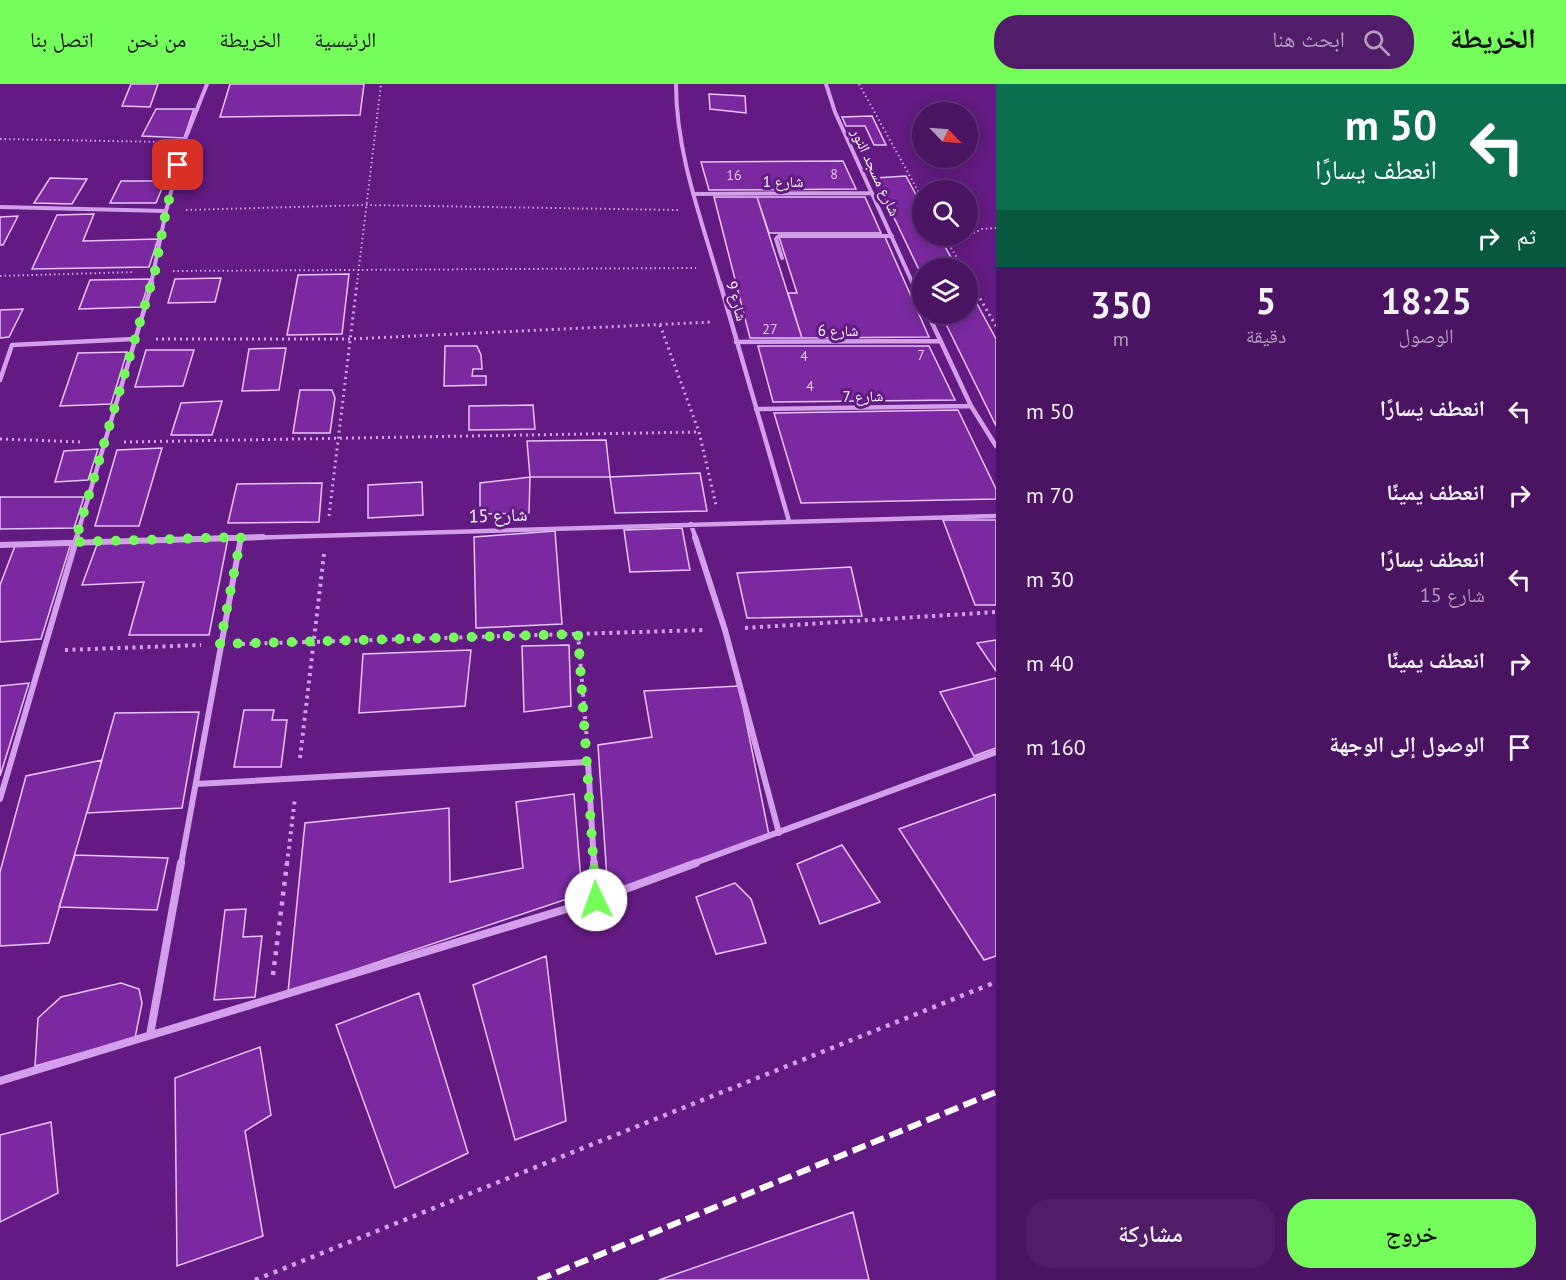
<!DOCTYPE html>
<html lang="ar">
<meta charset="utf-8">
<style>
body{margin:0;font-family:"PT Sans","Noto Naskh Arabic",sans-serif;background:#511d68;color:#f1f3f6;direction:rtl;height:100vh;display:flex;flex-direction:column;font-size:22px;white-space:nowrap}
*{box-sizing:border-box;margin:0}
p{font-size:20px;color:#b29ebe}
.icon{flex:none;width:33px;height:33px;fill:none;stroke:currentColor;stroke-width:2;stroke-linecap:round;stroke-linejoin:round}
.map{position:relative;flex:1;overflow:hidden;direction:ltr}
.details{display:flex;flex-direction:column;background:#4a1462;width:570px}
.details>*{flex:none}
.hud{background:#0b6e4f;color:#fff;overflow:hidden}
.needle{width:39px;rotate:115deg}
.controls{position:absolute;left:912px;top:18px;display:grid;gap:12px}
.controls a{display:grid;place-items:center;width:66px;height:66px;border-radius:50%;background:#4a1462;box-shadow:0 3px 15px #0003,0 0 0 2px #613377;font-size:30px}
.pin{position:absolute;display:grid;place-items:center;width:51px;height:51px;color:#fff;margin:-26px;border-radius:12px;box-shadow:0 3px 9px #0006}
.me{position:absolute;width:66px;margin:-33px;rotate:357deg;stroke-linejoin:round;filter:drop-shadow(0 0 4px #0008)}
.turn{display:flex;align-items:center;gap:21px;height:126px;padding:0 30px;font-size:27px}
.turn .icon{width:78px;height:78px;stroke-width:2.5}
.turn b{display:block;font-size:42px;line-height:51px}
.then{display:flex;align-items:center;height:57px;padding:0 30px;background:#0003;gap:12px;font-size:22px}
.eta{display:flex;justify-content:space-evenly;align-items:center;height:102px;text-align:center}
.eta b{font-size:36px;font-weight:600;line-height:42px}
.cta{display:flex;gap:12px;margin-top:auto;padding:12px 30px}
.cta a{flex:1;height:69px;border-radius:24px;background:#74fd5b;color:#111;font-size:24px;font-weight:600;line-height:69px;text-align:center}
.cta a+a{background:#511d68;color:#f1f3f6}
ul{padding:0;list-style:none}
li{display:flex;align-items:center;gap:18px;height:84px;padding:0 30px}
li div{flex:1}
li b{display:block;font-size:22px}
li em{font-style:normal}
header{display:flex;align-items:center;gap:36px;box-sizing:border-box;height:84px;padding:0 30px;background:#74fd5b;color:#111}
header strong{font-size:28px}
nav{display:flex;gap:33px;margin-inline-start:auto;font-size:21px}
.search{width:420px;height:54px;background:#511d68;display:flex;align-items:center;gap:15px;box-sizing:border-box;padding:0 21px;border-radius:24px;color:#b29ebe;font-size:22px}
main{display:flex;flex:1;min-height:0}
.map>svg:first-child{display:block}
</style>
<header>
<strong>الخريطة</strong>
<div class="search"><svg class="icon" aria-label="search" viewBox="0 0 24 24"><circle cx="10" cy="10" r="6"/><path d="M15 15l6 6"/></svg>ابحث هنا</div>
<nav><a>الرئيسية</a><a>الخريطة</a><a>من نحن</a><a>اتصل بنا</a></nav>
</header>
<main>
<section class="details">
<div class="hud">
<div class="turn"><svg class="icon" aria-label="left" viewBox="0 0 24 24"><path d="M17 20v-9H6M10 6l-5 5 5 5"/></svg><div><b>50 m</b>انعطف يسارًا</div></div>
<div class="then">ثم<svg class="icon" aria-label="right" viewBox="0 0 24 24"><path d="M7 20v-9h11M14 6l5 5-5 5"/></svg></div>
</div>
<div class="eta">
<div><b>18:25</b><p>الوصول</p></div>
<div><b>5</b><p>دقيقة</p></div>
<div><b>350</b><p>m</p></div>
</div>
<ul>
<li><svg class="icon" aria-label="left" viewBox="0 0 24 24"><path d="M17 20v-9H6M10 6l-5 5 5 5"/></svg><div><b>انعطف يسارًا</b></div><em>50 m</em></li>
<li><svg class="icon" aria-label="right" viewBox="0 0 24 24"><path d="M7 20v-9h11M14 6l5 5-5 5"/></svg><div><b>انعطف يمينًا</b></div><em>70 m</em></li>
<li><svg class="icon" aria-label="left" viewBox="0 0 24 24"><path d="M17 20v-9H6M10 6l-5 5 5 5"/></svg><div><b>انعطف يسارًا</b><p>شارع 15</p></div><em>30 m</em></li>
<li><svg class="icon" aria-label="right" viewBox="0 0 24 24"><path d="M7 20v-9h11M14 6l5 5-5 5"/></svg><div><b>انعطف يمينًا</b></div><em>40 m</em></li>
<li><svg class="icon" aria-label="arrive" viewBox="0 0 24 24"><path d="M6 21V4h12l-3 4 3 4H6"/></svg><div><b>الوصول إلى الوجهة</b></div><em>160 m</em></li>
</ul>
<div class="cta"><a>خروج</a><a>مشاركة</a></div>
</section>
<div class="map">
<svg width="996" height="1196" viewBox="0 0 996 1196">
<rect width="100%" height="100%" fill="#631a82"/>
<path fill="#7b29a1" stroke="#e7c4f8" stroke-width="1.5" d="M131 0H158L150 23 122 22Z
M230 0H364L360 31 220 33Z
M709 10 745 12 746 29 710 25Z
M156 25H194L184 54 142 52Z
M872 32 886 61H874L865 42H846L842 33Z
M843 77 856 105 709 106 701 78Z
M906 92 922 122V152H939L957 184H922V192L875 94Z
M50 94 87 95 72 120 34 119Z
M121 97H165L156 119H110Z
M714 113H757L802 254H750Z
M757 113H865L881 149H769Z
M94 130 83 157 158 155 149 183 32 185 57 131Z
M18 132 3 161H0V133Z
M779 153H885L929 253 802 254 788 209H797Z
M349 190 342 250 287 251 298 191Z
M221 194 215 218 168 219 175 195Z
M150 195 141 223 79 225 90 196Z
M968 203 996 255V342L941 230H968Z
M23 225 9 253 0 254V226Z
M445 262H477L481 271 482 285H473L472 292H486V301L444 302Z
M758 262H929L955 316 773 318Z
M286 264 279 306 242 307 249 265Z
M146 266H194L183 302 135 303Z
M127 268 111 320 60 322 78 269Z
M300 306H332L335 314 330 349H293Z
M222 317 212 351H171L181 319Z
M533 321 535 345 469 346V322Z
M958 326 996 405V415L801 419 774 329Z
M606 356 610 393H530L527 357Z
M162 364 139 442H95L117 366Z
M98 365 88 396 55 398 64 367Z
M700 389 707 427 615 429 610 393Z
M530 393 529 429 480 430V399Z
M422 398 423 431 368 434V401Z
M322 399 319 438 228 439 237 400Z
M0 413H84L74 444 0 445Z
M943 436H996V521H975Z
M682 444 690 486 630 488 624 446Z
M555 447 562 540 476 544 474 453Z
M228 454 209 551H129L144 498 82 501 98 458Z
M71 459 41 555 0 558V501L15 462Z
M851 483 862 532 747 534 737 489Z
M996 556V587L977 559Z
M569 561 571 622 524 628 522 562Z
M471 566 465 622 359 629 363 570Z
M996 594V664L974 672 940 608Z
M29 599 0 692V602Z
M739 602 769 751 608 810 598 661 652 653 644 607Z
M244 626H274L272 636H287L281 683H234Z
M199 628 182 724 87 729 115 629Z
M102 676 49 859 0 862V788L26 692Z
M574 710 582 810 288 908 305 739 449 724 450 798 523 784 516 718Z
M996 710V872L984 876 899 745Z
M842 761 880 818 820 840 797 780Z
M75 771 168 774 157 826 59 823Z
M735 799 751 815 766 859 716 870 696 813Z
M246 825 243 853 262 852 255 913 214 916 225 826Z
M546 872 566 1037 515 1056 473 901Z
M121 899 139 905 142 919 135 954 35 982 38 934 61 913Z
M419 909 468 1069 395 1104 336 941Z
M260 963 271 1031 245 1047 263 1152 177 1182 175 994Z
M51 1038 58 1109 0 1138V1051Z
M853 1128 869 1196H659Z"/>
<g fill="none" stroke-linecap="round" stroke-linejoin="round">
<path stroke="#d39feb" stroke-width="2" stroke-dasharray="1.5 3" stroke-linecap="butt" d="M859 0 922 114
M0 55 165 58
M186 126 366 121 679 126
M944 152 963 184
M949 161 982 145 996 144
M173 187 696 184
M0 192 135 188
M968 193 972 200
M357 200 381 0"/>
<path stroke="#d39feb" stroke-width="3" stroke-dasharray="2 4" stroke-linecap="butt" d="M971 199 996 242
M660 241 699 348 716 421
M156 255H350L712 238
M0 355 83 358
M124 358 699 348
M329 432 357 199"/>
<path stroke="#d39feb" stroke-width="4" stroke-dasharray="3 4.5" stroke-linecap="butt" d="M745 544 996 528
M578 550 587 657
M242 560 705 546
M65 566 201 561
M300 674 324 470
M287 780 295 714"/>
<path stroke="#d39feb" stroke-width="4.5" stroke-dasharray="4 6" stroke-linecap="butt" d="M273 891 287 779
M255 1196 996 898"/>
<path stroke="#d39feb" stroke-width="4" d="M676 0C676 69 701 134 720 200
M826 0 835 28 913 200
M693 110 872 109
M0 123 166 127
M782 174 776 155 779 152H892
M151 200 166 127 184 58 207 0"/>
<path stroke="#d39feb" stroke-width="4.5" d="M720 199 789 437
M913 199 922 219
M928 230 971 322 996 362
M736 258 940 257
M0 296 12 261 134 255
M756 325 971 322
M691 440 696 455
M76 455 152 199
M212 455 996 432"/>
<path stroke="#d39feb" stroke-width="6" d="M695 453 725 546 779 749
M0 461 263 453
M196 700 588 678 594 780
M0 715 77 453
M181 780 241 453
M692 780 996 668"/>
<path stroke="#d39feb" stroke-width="8" d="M594 779 596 816
M150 951 181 779
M0 997 596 816 696 779"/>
<path stroke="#fff" stroke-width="6" stroke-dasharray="14 6" stroke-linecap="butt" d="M538 1196 996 1008"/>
</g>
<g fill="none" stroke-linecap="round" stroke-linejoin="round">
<path stroke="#74fd5b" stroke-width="10" stroke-dasharray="0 18" d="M178 81 166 127 155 187 75 458 241 453 220 560 578 550 596 816"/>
</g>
<g text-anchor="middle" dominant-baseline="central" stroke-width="6" stroke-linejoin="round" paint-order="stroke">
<g font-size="14" fill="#decae8">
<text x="834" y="90">8</text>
<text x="734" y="91">16</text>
<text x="770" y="245">27</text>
<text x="921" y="271">7</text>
<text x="804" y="272">4</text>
<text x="810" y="302">4</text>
</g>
<g font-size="15" fill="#fff" stroke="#631a82">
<text transform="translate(876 88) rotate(65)">شارع مسجد النور</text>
<text x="783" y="97">شارع 1</text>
<text transform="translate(737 217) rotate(74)">شارع 9</text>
<text x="838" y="246">شارع 6</text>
<text transform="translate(863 312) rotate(-1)">شارع 7</text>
</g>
<g font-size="18" fill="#fff" stroke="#631a82">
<text transform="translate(498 431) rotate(-2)">شارع 15</text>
</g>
</g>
</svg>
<div class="controls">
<a><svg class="needle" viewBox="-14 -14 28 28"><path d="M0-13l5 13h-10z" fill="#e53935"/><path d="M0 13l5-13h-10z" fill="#b29ebe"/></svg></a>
<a><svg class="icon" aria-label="search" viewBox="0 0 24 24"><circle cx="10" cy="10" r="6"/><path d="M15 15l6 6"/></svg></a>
<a><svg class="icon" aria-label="layers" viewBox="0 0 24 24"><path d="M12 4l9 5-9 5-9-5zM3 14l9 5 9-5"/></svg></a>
</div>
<div class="pin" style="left:178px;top:81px;background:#d93025"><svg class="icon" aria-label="arrive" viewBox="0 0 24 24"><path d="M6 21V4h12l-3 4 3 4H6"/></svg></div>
<svg class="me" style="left:596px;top:816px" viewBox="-20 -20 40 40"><circle r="19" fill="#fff"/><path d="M0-13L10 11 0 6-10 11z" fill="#74fd5b"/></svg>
</div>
</main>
